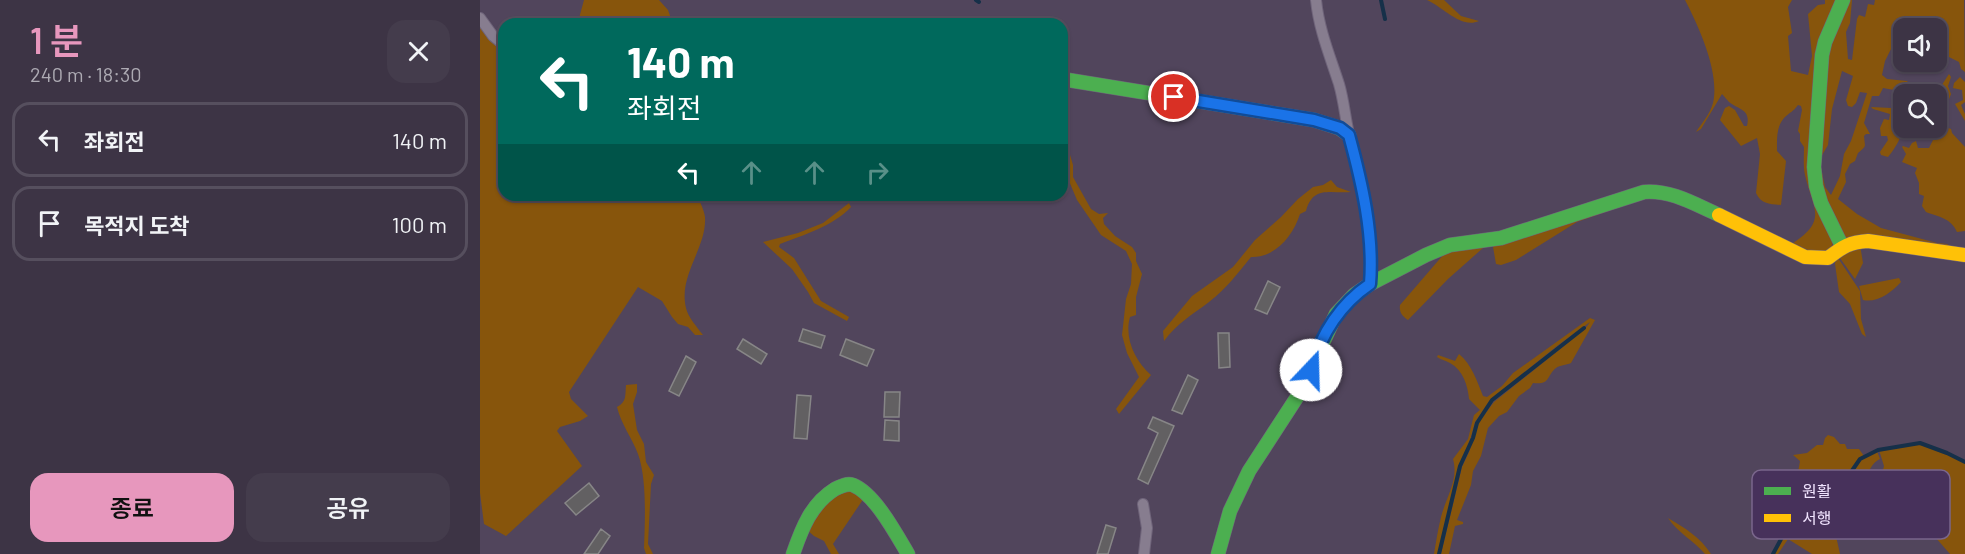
<!DOCTYPE html>
<html lang="ko">
<meta charset="utf-8">
<style>
body{margin:0;font-family:Barlow,"Noto Sans KR",sans-serif;background:#443c4c;color:#f1f3f6;height:100vh;display:flex;flex-direction:column;font-size:22px;white-space:nowrap}
*{box-sizing:border-box;margin:0}
p{font-size:20px;color:#adaab3}
.icon{flex:none;width:33px;height:33px;fill:none;stroke:currentColor;stroke-width:2;stroke-linecap:round;stroke-linejoin:round}
.map{position:relative;flex:1;overflow:hidden}
.details{display:flex;flex-direction:column;background:#3d3445;width:480px}
.details>*{flex:none}
.hud{position:absolute;left:18px;top:18px;width:570px;height:183px;border-radius:18px;box-shadow:0 2px 4px #0004,0 0 0 2px #564f5e;background:#00695c;color:#fff;overflow:hidden}
.controls{position:absolute;left:1413px;top:18px;display:grid;gap:12px}
.controls a{display:grid;place-items:center;width:54px;height:54px;border-radius:12px;background:#3d3445;box-shadow:0 2px 4px #0004,0 0 0 2px #564f5e;font-size:30px}
.pin{position:absolute;display:grid;place-items:center;width:51px;height:51px;color:#fff;margin:-26px;border:3px solid #fff;border-radius:50%;box-shadow:0 2px 6px #0007}
.me{position:absolute;width:66px;margin:-33px;rotate:21deg;stroke-linejoin:round;filter:drop-shadow(0 0 4px #0008)}
.turn{display:flex;align-items:center;gap:21px;height:126px;padding:0 30px;font-size:27px}
.turn .icon{width:78px;height:78px;stroke-width:2.5}
.turn b{display:block;font-size:42px;line-height:51px}
.lanes{display:flex;align-items:center;height:57px;padding:0 30px;background:#0003;justify-content:center;gap:30px;direction:ltr}
.lanes .off{opacity:.35}
.round{display:grid;place-items:center;flex:none;width:63px;height:63px;border-radius:18px;background:#443c4c}
.headline{display:flex;align-items:center;justify-content:space-between;height:102px;padding:0 30px}
h1{font-size:36px;font-weight:600;line-height:45px;color:#e797bd}
.primary-button{display:flex;gap:12px;margin-top:auto;padding:12px 30px}
.primary-button a{flex:1;height:69px;border-radius:18px;background:#e797bd;color:#111;font-size:24px;font-weight:600;line-height:69px;text-align:center}
.primary-button a+a{background:#443c4c;color:#f1f3f6}
ul{padding:0;list-style:none}
li{display:flex;align-items:center;gap:18px;height:75px;margin:0 12px 9px;padding:0 18px;border:3px solid #564f5e;border-radius:18px}
li div{flex:1}
li b{display:block;font-size:22px}
li em{font-style:normal}
main{display:flex;flex:1;min-height:0}
.map>svg:first-child{display:block}
</style>
<main>
<section class="details">
<div class="headline"><div><h1>1 분</h1><p>240 m · 18:30</p></div><a class="round"><svg class="icon" aria-label="close" viewBox="0 0 24 24"><path d="M6 6l12 12M18 6L6 18"/></svg></a></div>
<ul>
<li><svg class="icon" aria-label="left" viewBox="0 0 24 24"><path d="M17 20v-9H6M10 6l-5 5 5 5"/></svg><div><b>좌회전</b></div><em>140 m</em></li>
<li><svg class="icon" aria-label="arrive" viewBox="0 0 24 24"><path d="M6 21V4h12l-3 4 3 4H6"/></svg><div><b>목적지 도착</b></div><em>100 m</em></li>
</ul>
<div class="primary-button"><a>종료</a><a>공유</a></div>
</section>
<div class="map">
<svg width="1485" height="554" viewBox="0 0 1485 554">
<rect width="100%" height="100%" fill="#51455c"/>
<path fill="#87550c" fill-rule="evenodd" d="M104 0H179L188 10 193 24H100L98 22Z
M947 0H964L981 16 999 21C981 29 963 7 947 0Z
M1205 0H1312L1308 7 1312 33 1308 36 1311 71 1328 75 1332 56 1328 14 1338 5 1345 4V0H1360L1355 12 1330 164 1354 231 1352 249 1337 255 1313 243C1349 220 1332 207 1325 175 1323 165 1324 156 1324 147L1320 141V134L1318 131 1322 110 1321 106 1318 105C1313 112 1310 112 1304 118 1296 127 1297 140 1297 151L1306 161 1301 205C1289 204 1281 204 1276 193L1280 154 1277 138 1261 146 1240 120 1245 108 1249 106 1255 110 1264 126H1267C1271 109 1259 110 1249 102 1247 100 1245 97 1242 94L1221 129 1216 132C1222 123 1230 114 1233 103 1240 73 1219 27 1205 0Z
M1365 0H1372L1370 23 1366 32 1368 59 1372 60 1377 19 1379 15 1385 17 1388 4 1394 5 1395 0H1484L1485 72 1481 69 1479 62 1469 57 1465 60 1466 68 1463 69 1459 57 1457 55 1456 28H1424L1423 53 1417 47H1412L1405 61 1402 75 1407 79 1427 81 1430 85 1426 94H1424L1420 110C1429 126 1419 143 1408 157L1401 155 1400 152 1408 140 1407 136H1401L1400 128 1404 119 1409 120 1410 114 1393 109 1391 107 1411 108 1421 94 1420 91 1403 88 1399 96H1392L1384 123 1390 134H1386L1384 136C1385 148 1387 145 1378 153L1375 161 1370 164 1365 174 1366 182 1358 199 1377 214 1401 228 1457 243 1467 244 1474 248 1363 244 1338 185 1344 55ZM1362 71 1373 76 1366 100 1368 106 1372 107 1376 103 1380 92 1387 93 1371 141 1364 154 1360 176 1351 195 1345 187 1340 163 1341 157 1348 145 1352 109Z
M0 22 24 46V195H217C220 202 224 210 225 217 227 248 198 275 206 308 208 317 217 327 223 335H215L208 327 198 324 192 317 182 301 158 287 89 392 91 399 108 416 100 421 80 427 77 431 102 466 26 536 4 524 0 493Z
M1469 74 1471 77 1468 86 1471 94 1468 102 1457 98 1456 94Z
M1480 77 1485 82V102L1481 105 1485 114V121L1475 104 1483 100 1482 90 1473 88 1474 83Z
M1458 124 1471 129 1472 133 1485 147V231L1477 232C1471 218 1459 217 1446 212L1442 206 1444 196 1439 194V183L1435 173 1437 168 1422 162 1426 154 1422 147 1423 146 1429 148 1432 143 1436 141 1438 148H1449L1456 134 1454 130Z
M588 148 593 165V177L611 209 619 214 628 213 623 218 624 224 635 236 652 247 656 253V261L662 274 656 297V315L650 317C644 338 655 361 671 375L639 414 636 409 659 377 647 353 642 335 646 299 651 284 652 264 646 251 621 235 597 200 586 174Z
M851 180 857 187 871 192C851 194 833 185 826 211L820 214C813 236 795 258 771 257 758 273 746 289 729 302 712 315 697 323 684 341L683 331 712 296 753 267 775 240 801 217 818 199 833 187 843 185Z
M1171 196 1097 222 1036 260 1021 265 1016 264 1012 241Z
M369 203 371 207C353 226 324 235 300 244L299 247 314 258 341 301 369 317 367 321 334 303 328 292 312 269 283 242 318 233 343 223Z
M1380 245 1383 263 1375 279 1357 254Z
M970 247 1003 248 968 279 928 320C922 316 919 312 920 305Z
M1356 255 1380 291 1381 319 1386 337 1382 334 1370 304 1359 292 1355 264Z
M1419 278 1421 282C1411 293 1397 303 1383 300L1379 286Z
M1110 318 1115 320 1091 363C1086 365 1080 365 1076 368 1066 376 1071 385 1053 383L1050 388 1039 396 1027 412 1019 416 1008 428 1001 456 993 471 991 485 977 520 983 522V524L975 526 969 554H961L982 467 989 452 998 423 1014 402 1105 329 1110 322 1077 346 1011 399 995 422 991 437 979 466 958 554H954C956 542 958 529 961 517 966 497 979 480 973 459L988 439 994 415 1000 410 989 399C988 386 983 370 970 363 965 360 961 360 957 357L958 355 975 361 979 354C992 365 997 381 1003 396L1007 397 1022 386 1033 373Z
M157 384V392L153 404 157 430 164 444 166 462 174 475 171 484 168 544 173 554H166L164 548C165 521 167 479 158 454 152 438 141 424 137 407 147 402 145 395 146 385Z
M1348 435 1354 437 1360 444H1365L1367 449H1379L1384 456 1380 458 1350 498 1343 505 1315 519 1299 538 1294 509 1299 502 1303 482 1317 478 1320 461 1313 455 1327 453 1337 445H1343L1345 438Z
M1440 444 1467 453 1485 463V554H1470L1434 513 1411 505 1397 506 1396 496 1404 466 1399 450Z
M1397 451 1400 459C1389 464 1389 477 1379 483 1372 501 1374 514 1354 527L1360 554H1332L1308 539 1298 554H1294L1308 529 1316 521 1345 507 1359 492 1381 460Z
M370 491 384 498 353 544 359 554H351L344 541 334 536 326 529C335 512 351 495 370 491Z
M1188 518C1205 528 1220 537 1231 554H1225C1214 541 1197 532 1188 518Z"/>
<g fill="none" stroke-linecap="round" stroke-linejoin="round">
<path stroke="#163049" stroke-width="4" d="M496 0 499 2
M901 0 905 19
M959 554 980 466 993 438 997 423 1012 400 1104 328
M1293 554 1307 528 1316 520 1344 506 1358 491 1380 459 1398 450 1440 443 1467 453 1485 462"/>
</g>
<path fill="#626062" stroke="#878687" stroke-width="1.5" d="M788 281 800 287 787 314 775 309Z
M323 329 345 336 341 348 319 341Z
M738 333H749L750 367 739 368Z
M263 339 287 354 281 364 257 349Z
M366 339 394 350 387 366 360 355Z
M206 356 216 362 199 396 189 391Z
M708 375 718 380 702 414 692 410Z
M405 392H420L419 417H404Z
M317 395 331 396 327 439 314 438Z
M673 417 694 426 668 484 658 479 678 433 668 428Z
M405 420 419 421V441L404 440Z
M109 483 119 496 96 515 85 503Z
M626 525 636 528 628 554H617Z
M121 529 130 536 118 554H104Z"/>
<g fill="none" stroke-linecap="round" stroke-linejoin="round">
<g stroke="#6f647a" stroke-width="12">
<path id="street" d="M836 0C839 30 850 56 859 84 864 101 865 117 869 134 880 184 894 232 890 284
M0 18 13 36 24 45
M663 504 667 528 664 554"/>
</g>
<g stroke="#6f647a" stroke-width="15">
<path id="fast" d="M582 79 834 120 859 128 869 135
M1362 246 1341 203 1336 186 1334 167 1342 55 1345 42 1363 0
M313 554C322 528 331 504 355 489 361 486 367 483 373 485 395 494 416 534 428 554
M738 554 750 511 769 471 821 391 856 314 874 295 890 284 946 255 970 245 1021 238 1164 192C1192 190 1214 204 1239 215"/>
</g>
<g stroke="#6f647a" stroke-width="15">
<path id="slow" d="M1239 215 1325 257 1348 258C1362 247 1370 242 1388 241L1485 255"/>
</g>
<use href="#street" stroke="#877d8f" stroke-width="10"/>
<use href="#fast" stroke="#4caf50" stroke-width="14"/>
<use href="#slow" stroke="#ffc107" stroke-width="14"/>
</g>
<g fill="none" stroke-linecap="round" stroke-linejoin="round">
<g stroke="#114b97" stroke-width="15">
<path id="route" d="M694 97 834 120 860 128 869 135C882 183 894 234 890 284 859 305 841 334 831 370"/>
</g>
<use href="#route" stroke="#1a73e8" stroke-width="10"/>
</g>
<rect x="1272" y="470" width="198" height="69" rx="9" fill="#47315b" stroke="#7a668c" stroke-width="1.5"/>
<rect x="1284" y="487" width="27" height="8" fill="#4caf50"/>
<rect x="1284" y="514" width="27" height="8" fill="#ffc107"/>
<g font-size="16" fill="#f0e3fe">
<text x="1322" y="497">원활</text>
<text x="1322" y="524">서행</text>
</g>
</svg>
<div class="controls">
<a><svg class="icon" aria-label="sound" viewBox="0 0 24 24"><path d="M4 9h4l5-4v14l-5-4H4zM17 9q2 3 0 6"/></svg></a>
<a><svg class="icon" aria-label="search" viewBox="0 0 24 24"><circle cx="10" cy="10" r="6"/><path d="M15 15l6 6"/></svg></a>
</div>
<div class="pin" style="left:694px;top:97px;background:#d93025"><svg class="icon" aria-label="arrive" viewBox="0 0 24 24"><path d="M6 21V4h12l-3 4 3 4H6"/></svg></div>
<svg class="me" style="left:831px;top:370px" viewBox="-20 -20 40 40"><circle r="19" fill="#fff"/><path d="M0-13L10 11 0 6-10 11z" fill="#1a73e8"/></svg>
<div class="hud">
<div class="turn"><svg class="icon" aria-label="left" viewBox="0 0 24 24"><path d="M17 20v-9H6M10 6l-5 5 5 5"/></svg><div><b>140 m</b>좌회전</div></div>
<div class="lanes"><svg class="icon" aria-label="left" viewBox="0 0 24 24"><path d="M17 20v-9H6M10 6l-5 5 5 5"/></svg><svg class="icon off" aria-label="ahead" viewBox="0 0 24 24"><path d="M12 20V5M6 11l6-6 6 6"/></svg><svg class="icon off" aria-label="ahead" viewBox="0 0 24 24"><path d="M12 20V5M6 11l6-6 6 6"/></svg><svg class="icon off" aria-label="right" viewBox="0 0 24 24"><path d="M7 20v-9h11M14 6l5 5-5 5"/></svg></div>
</div>
</div>
</main>
